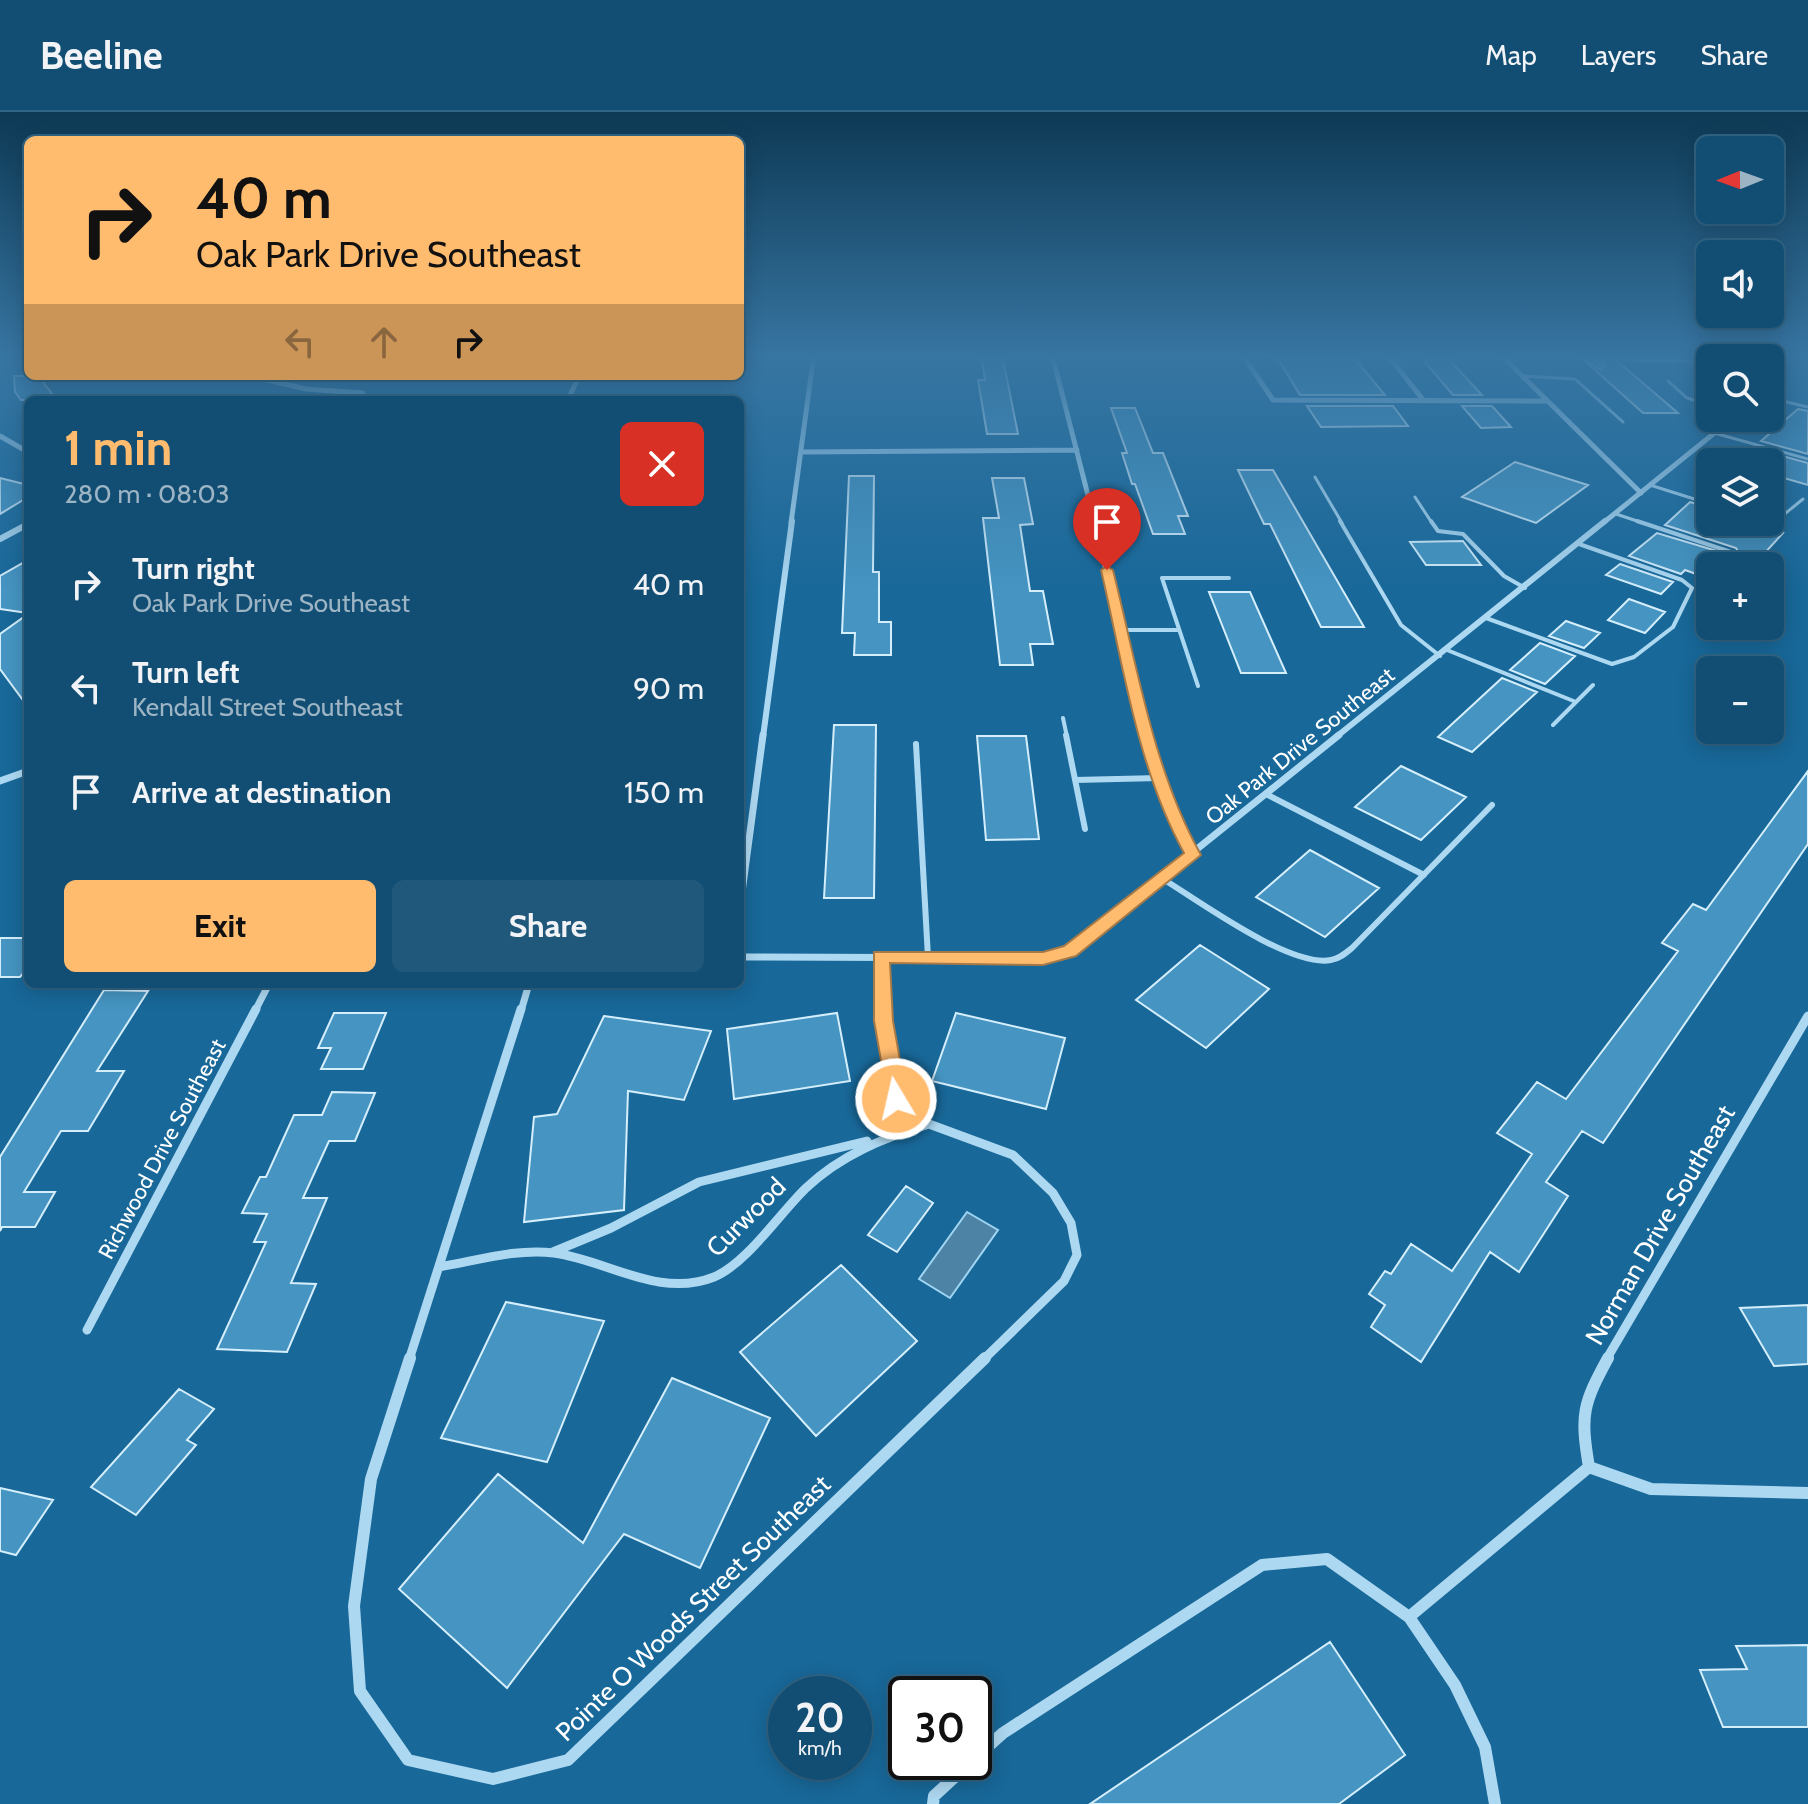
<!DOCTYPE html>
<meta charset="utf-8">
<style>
body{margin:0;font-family:Cabin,sans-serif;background:#1f587b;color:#f1f3f6;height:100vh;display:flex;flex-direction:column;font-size:30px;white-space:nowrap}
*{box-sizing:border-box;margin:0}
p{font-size:26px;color:#9cb4c4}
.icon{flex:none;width:44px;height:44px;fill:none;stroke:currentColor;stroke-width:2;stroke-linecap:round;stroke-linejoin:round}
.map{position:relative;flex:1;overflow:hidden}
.sheet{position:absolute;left:24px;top:284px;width:720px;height:592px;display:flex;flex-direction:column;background:#124e73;border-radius:12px;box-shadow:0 4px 20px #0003,0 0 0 2px #316585}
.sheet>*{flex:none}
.banner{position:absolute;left:24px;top:24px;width:720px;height:244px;border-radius:12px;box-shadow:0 4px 20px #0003,0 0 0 2px #316585;background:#ffbb6e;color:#111;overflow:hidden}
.needle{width:52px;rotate:269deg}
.fabs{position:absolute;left:1696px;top:24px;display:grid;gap:16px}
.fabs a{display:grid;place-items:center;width:88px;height:88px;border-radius:12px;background:#124e73;box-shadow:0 4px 20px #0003,0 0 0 2px #316585;font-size:40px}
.speed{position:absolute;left:768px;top:1564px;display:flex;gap:16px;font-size:40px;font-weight:700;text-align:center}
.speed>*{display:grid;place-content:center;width:104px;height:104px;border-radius:50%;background:#124e73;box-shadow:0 4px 20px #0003,0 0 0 2px #316585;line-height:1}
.speed small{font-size:20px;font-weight:400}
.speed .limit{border:4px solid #111;border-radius:12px;background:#fff;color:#111}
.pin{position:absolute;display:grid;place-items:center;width:68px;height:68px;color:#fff;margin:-82px -34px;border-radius:50% 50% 50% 0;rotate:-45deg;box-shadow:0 0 8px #0007}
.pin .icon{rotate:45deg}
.me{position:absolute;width:88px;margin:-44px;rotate:351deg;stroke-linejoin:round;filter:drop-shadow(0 0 6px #0008)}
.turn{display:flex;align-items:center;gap:28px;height:168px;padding:0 40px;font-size:36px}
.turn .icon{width:104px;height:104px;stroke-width:2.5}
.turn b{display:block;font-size:56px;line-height:68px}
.lanes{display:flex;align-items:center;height:76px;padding:0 40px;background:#0003;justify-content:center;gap:40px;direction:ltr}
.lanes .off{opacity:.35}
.round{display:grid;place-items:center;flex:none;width:84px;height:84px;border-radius:12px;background:#1f587b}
.overview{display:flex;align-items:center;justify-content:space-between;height:136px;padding:0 40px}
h1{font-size:48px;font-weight:700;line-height:60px;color:#ffbb6e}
.cta{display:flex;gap:16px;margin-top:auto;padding:16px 40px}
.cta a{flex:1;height:92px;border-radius:12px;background:#ffbb6e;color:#111;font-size:32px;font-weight:700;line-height:92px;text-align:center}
.cta a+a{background:#1f587b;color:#f1f3f6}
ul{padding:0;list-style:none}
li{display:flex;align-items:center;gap:24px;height:104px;padding:0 40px}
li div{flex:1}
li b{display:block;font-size:30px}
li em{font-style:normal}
header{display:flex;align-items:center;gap:48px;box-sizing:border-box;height:112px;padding:0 40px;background:#124e73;border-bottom:2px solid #316585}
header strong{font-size:38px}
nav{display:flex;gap:44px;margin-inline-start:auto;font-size:28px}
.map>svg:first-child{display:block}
</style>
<header>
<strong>Beeline</strong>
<nav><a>Map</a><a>Layers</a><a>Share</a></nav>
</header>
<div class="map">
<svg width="1808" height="1692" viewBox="0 0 1808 1692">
<rect width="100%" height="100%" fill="#186899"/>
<path fill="#4d83a5" stroke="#a0d6f3" stroke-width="2" d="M967 1100 998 1118 950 1186 919 1167Z"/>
<path fill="#4594c1" stroke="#d5eefc" stroke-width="2" d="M981 242H1002L1018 322H987L978 268H985Z
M1275 242H1351L1385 283H1300Z
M1434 242H1444L1482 283H1453L1425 250Z
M1577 242 1601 258 1605 252 1593 242H1609L1678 301H1643Z
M14 264H38L57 288H21L15 280Z
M1307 294H1393L1408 314 1321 315Z
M1462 294H1492L1511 315 1481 316Z
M1111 296H1135L1153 341H1163L1188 404H1178L1185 422H1153L1135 372H1132L1122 341H1127Z
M1798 297 1808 299V342L1761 329Z
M1753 336 1808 351V373L1770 362V350H1737Z
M1515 350 1588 373 1536 411 1462 385Z
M1238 358H1273L1364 515H1321L1270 412H1264Z
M849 364H874L873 460H879V510H891V543H854L855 521H842Z
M0 366 28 373V385L0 402Z
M992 366H1024L1033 412 1020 413 1030 479H1043L1053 532H1030L1033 553H1000L983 406H999Z
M1690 390 1710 396V410H1748L1783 421 1753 454H1710V467L1685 458 1681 462 1629 444 1657 421 1737 445 1739 441 1736 436 1665 413Z
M1463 429 1481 453H1426L1410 430Z
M28 448V501L0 497V464Z
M1620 452 1673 470 1661 482 1606 463Z
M1209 480H1250L1286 561H1241Z
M1629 487 1665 500 1645 521 1608 508Z
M28 502V595L0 557V522Z
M1566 509 1600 521 1584 536 1549 524Z
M1540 531 1575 544 1545 572 1510 558Z
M1502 566 1537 580 1472 640 1438 625Z
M834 613H876L874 786H824Z
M977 624H1026L1039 727 986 728Z
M1401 654 1466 685 1421 728 1355 695Z
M1808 659V732L1603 1031 1582 1019 1546 1070 1568 1084 1519 1160 1490 1140 1421 1250 1371 1215 1385 1193 1369 1182 1385 1159 1391 1162 1411 1132 1452 1159 1532 1042 1497 1021 1537 970 1566 987 1678 839 1662 831 1693 792 1706 798Z
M1310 738 1379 776 1325 825 1256 785Z
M0 826H28V855L20 865H0Z
M1200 833 1269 877 1206 936 1136 888Z
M104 878 148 879 97 959H124L88 1019H61L24 1080H55L35 1115H2L0 1119V1045Z
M334 901H386L363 957H321L331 936H318Z
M837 901 850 969 734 987 727 917Z
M956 901 1065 926 1046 997 932 969Z
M604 904 711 919 684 988 628 979 624 1098 524 1110 534 1005 557 1002Z
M332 980 375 981 355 1029H329L303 1086H327L291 1171 316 1172 287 1240 217 1237 266 1130H254L267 1102 242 1101 260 1065H266L294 1003H322Z
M906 1074 933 1091 897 1140 868 1123Z
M841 1153 917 1229 816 1324 740 1240Z
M506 1190 604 1209 547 1350 441 1326Z
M1808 1193V1252L1774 1254 1740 1196Z
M672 1266 770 1306 700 1456 624 1422 507 1576 399 1477 498 1362 583 1431Z
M179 1277 214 1297 187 1328 196 1333 136 1403 91 1375Z
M0 1376 53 1388 16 1443 0 1439Z
M1330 1530 1405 1643 1339 1692H1090Z
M1808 1533V1615H1723L1700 1558 1747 1557 1736 1534Z"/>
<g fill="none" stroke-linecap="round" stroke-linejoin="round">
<path stroke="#add8f1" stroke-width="3" d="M1586 242 1601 254
M1619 242 1638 249H1710
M1522 264 1575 267 1623 310
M1668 269 1687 286 1710 293
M1770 286 1808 295
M1714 321 1808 347
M1315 365 1342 411
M1650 373 1710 392
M1415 385 1432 411
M1616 402 1643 411
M1770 409H1776L1803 387"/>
<path stroke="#add8f1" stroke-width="4" d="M1340 409 1401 513 1440 544
M1431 409 1438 419 1463 422 1504 464 1525 476
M1637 409 1734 441
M1770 409H1776
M1486 506 1612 552 1634 545 1673 515 1692 476 1682 468 1579 432
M1122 518H1179
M1447 538 1576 590 1593 573
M1198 574 1162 466H1229
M1063 606 1067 625
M1553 613 1576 590"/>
<path stroke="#add8f1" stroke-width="6" d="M1066 623 1085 717
M916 632 928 845
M1075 668 1159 666
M1268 683 1424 763
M1163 767C1199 789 1290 856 1331 848 1339 847 1346 841 1352 836L1492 693"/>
<path stroke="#add8f1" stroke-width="5" d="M1052 242 1095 411
M1242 242 1273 288 1547 289
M1387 242 1424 289
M1500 242 1641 381
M1725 242 1730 246
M250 264 306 277 363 281
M568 288 579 264
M0 324 28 340
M801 340 1077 338
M791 411 814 242
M1603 411 1733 306"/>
<path stroke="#add8f1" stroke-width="6" d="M1094 409 1149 625
M0 427 28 412
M763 625 792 409
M1336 625 1605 409"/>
<path stroke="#add8f1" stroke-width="7" d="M1148 623 1159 666 1193 743
M0 669 28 659
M740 795 763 623
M740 845 1043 846 1070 839 1339 623
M881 845 884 899
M255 899 269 872
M521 899 529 872"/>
<path stroke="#add8f1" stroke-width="9" d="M883 897 896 987 929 1012 1013 1043 1053 1081 1071 1111 1077 1143 1064 1169 983 1248
M553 1140 611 1116 699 1070 867 1029
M439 1155C476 1149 516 1136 554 1141 607 1148 659 1187 714 1165 746 1152 780 1101 806 1076 841 1043 883 1026 929 1012
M87 1218 256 897
M409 1248 521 897
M1606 1248 1808 904"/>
<path stroke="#add8f1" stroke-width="12" d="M410 1246 371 1367 354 1494 360 1579 408 1648 493 1667 568 1648 985 1246
M1589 1355C1580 1302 1583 1292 1608 1246
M1589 1355 1651 1377 1808 1381
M1409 1505 1589 1355
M974 1647 1003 1621 1262 1453 1327 1447 1409 1505 1455 1573 1485 1635 1495 1692
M933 1692 934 1684 971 1650"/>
</g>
<linearGradient id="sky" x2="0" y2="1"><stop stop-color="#0d3954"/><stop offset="0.51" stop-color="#3775a2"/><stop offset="1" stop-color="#3775a2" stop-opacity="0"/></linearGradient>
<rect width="1808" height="479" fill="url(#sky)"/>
<path fill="#ffbb6e" stroke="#a67a48" stroke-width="2" d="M1107 454 1113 458C1137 553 1153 657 1201 743L1076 844 1043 853 890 851 893 909 907 987 904 993H889L874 909V840H1043L1064 834 1184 741C1137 656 1123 552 1101 458Z"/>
<g text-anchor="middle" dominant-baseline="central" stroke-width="7" stroke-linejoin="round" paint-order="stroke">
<g font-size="22" fill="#fff" stroke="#186899">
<text transform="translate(1300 634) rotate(-39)">Oak Park Drive Southeast</text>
<text transform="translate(162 1037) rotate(-62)">Richwood Drive Southeast</text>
</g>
<g font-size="26" fill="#fff" stroke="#186899">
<text transform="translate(746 1105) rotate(-45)">Curwood</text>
<text transform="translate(1660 1113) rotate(-60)">Norman Drive Southeast</text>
<text transform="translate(693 1496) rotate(-44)">Pointe O Woods Street Southeast</text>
</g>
</g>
</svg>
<div class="fabs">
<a><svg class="needle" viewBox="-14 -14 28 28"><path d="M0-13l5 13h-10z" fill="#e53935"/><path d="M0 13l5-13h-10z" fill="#9cb4c4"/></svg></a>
<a><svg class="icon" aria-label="sound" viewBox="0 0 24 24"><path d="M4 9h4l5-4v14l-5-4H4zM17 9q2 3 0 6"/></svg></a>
<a><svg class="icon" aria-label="search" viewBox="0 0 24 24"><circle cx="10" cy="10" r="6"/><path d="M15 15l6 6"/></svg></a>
<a><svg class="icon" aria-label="layers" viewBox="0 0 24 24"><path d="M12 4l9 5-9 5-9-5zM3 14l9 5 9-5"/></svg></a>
<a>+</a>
<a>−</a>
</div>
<div class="speed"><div>20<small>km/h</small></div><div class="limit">30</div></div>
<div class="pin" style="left:1107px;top:458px;background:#d93025"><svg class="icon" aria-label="arrive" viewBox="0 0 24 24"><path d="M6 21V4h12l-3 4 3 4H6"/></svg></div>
<svg class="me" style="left:896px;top:987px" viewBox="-20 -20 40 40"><circle r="17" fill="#ffbb6e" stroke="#fff" stroke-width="3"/><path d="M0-11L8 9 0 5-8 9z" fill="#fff"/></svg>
<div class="banner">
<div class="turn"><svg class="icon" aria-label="right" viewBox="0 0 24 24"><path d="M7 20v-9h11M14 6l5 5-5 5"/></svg><div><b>40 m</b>Oak Park Drive Southeast</div></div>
<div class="lanes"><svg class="icon off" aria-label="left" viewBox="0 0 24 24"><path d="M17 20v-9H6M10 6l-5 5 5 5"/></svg><svg class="icon off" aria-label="ahead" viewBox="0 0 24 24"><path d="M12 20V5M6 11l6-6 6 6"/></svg><svg class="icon" aria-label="right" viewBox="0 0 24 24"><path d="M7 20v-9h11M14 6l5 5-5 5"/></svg></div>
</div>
<section class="sheet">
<div class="overview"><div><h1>1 min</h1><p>280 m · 08:03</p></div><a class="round" style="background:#d93025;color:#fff"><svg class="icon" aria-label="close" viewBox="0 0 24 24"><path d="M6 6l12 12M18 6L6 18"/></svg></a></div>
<ul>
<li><svg class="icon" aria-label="right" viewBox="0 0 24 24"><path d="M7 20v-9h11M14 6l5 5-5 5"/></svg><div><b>Turn right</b><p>Oak Park Drive Southeast</p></div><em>40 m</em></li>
<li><svg class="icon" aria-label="left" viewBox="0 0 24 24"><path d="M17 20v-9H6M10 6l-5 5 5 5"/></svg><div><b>Turn left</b><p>Kendall Street Southeast</p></div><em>90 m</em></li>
<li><svg class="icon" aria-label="arrive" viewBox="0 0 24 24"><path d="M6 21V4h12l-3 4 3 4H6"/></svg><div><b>Arrive at destination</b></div><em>150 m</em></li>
</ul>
<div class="cta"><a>Exit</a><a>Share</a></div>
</section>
</div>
